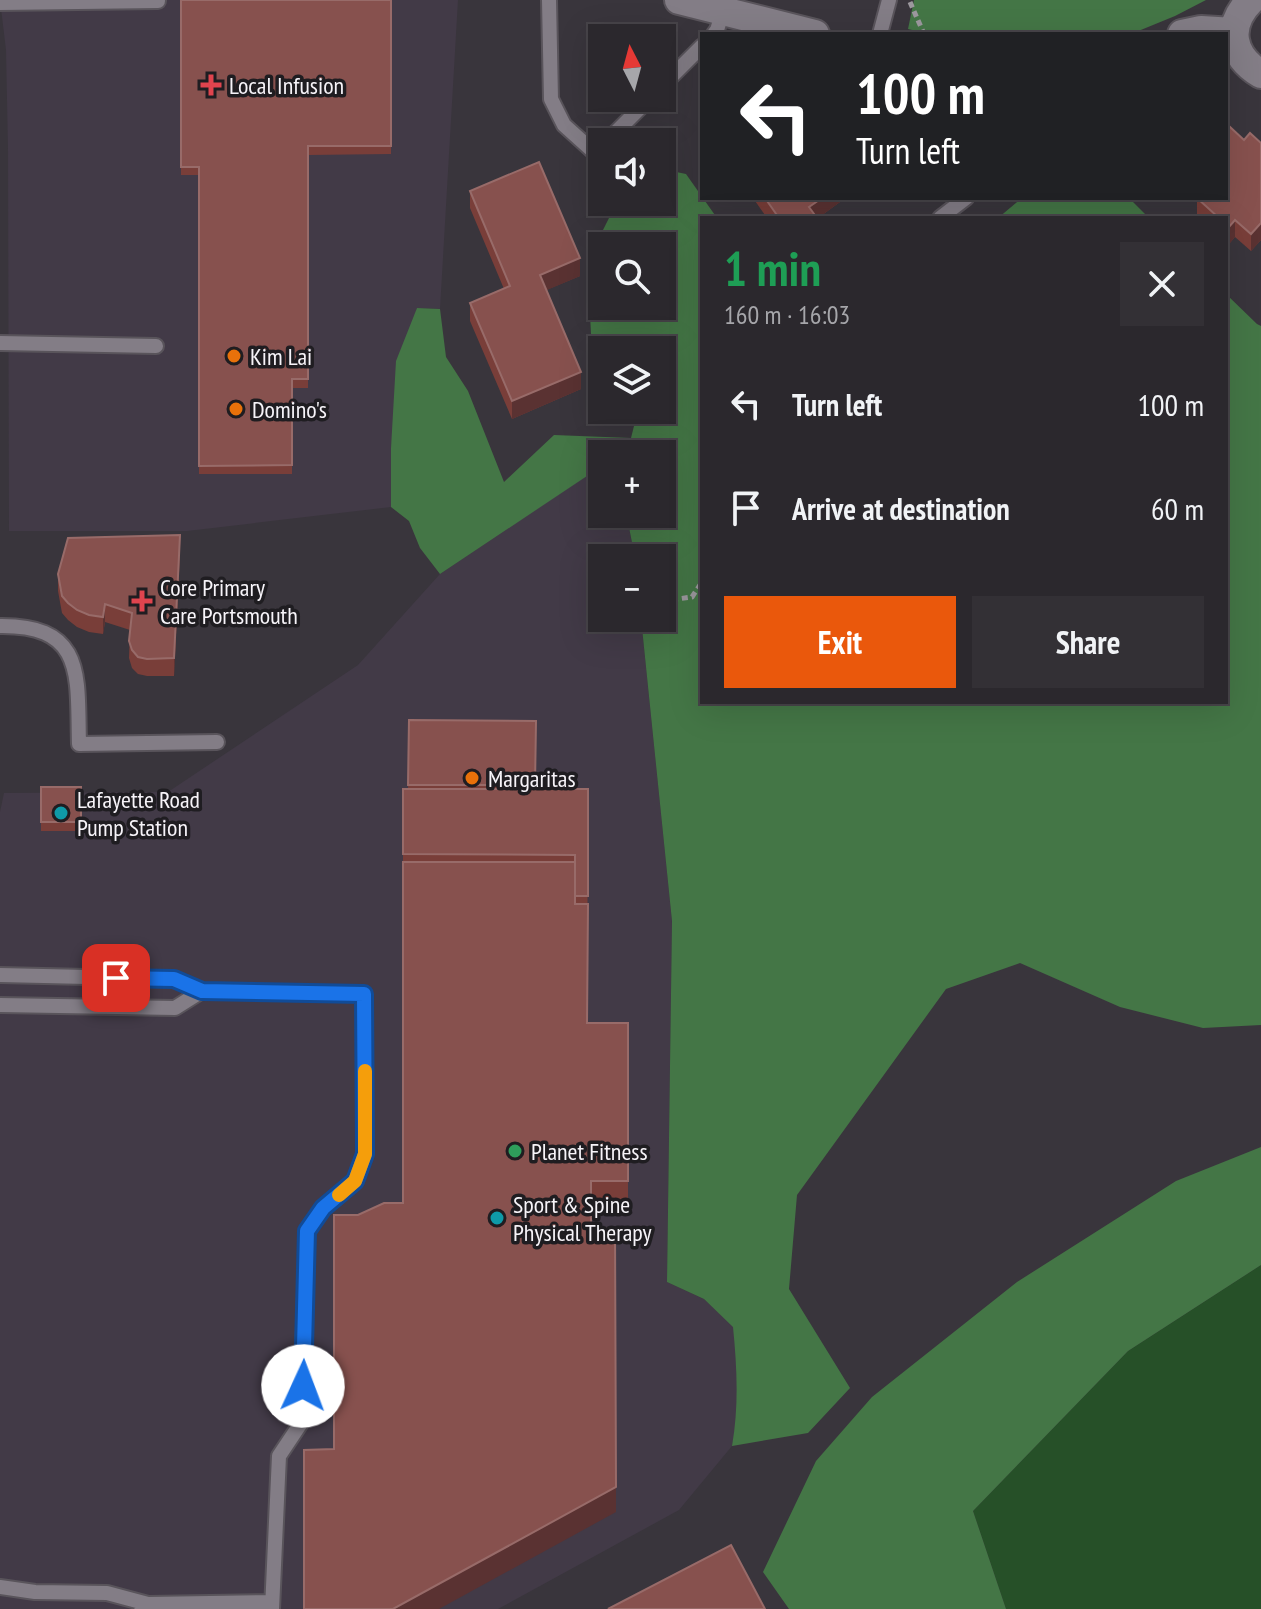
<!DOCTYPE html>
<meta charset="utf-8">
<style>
body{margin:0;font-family:"PT Sans Narrow",sans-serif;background:#333035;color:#f1f3f6;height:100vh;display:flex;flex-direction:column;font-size:30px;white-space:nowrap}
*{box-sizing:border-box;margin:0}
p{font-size:26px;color:#a6a6aa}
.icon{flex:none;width:44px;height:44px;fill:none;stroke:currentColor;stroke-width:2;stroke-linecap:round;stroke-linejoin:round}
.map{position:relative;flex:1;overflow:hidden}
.sheet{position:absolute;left:700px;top:216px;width:528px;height:488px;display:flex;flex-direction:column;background:#2b282d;border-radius:0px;box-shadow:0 8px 32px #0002,0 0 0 2px #474449}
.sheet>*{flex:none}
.banner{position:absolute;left:700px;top:32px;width:528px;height:168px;border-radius:0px;box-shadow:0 8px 32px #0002,0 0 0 2px #474449;background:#202124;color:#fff;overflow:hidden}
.needle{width:52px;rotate:354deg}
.buttons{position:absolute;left:588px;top:24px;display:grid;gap:16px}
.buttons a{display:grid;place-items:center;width:88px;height:88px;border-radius:0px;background:#2b282d;box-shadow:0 8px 32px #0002,0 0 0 2px #474449;font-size:40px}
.pin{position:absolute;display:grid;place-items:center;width:68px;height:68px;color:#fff;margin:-34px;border-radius:16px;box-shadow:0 4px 12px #0006}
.me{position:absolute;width:88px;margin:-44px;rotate:2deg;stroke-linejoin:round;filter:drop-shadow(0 0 6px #0008)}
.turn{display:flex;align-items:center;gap:28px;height:168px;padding:0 24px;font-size:36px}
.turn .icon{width:104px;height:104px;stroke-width:2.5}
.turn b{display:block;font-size:56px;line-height:68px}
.round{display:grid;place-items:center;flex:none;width:84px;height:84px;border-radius:0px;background:#333035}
.headline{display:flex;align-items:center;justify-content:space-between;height:136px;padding:0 24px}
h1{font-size:48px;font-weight:700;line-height:60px;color:#1e9e55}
.primary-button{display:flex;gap:16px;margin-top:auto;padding:16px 24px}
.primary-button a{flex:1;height:92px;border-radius:0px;background:#ea580c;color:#fff;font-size:32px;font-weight:700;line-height:92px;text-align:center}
.primary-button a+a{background:#333035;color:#f1f3f6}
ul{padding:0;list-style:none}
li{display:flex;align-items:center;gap:24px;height:104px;padding:0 24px}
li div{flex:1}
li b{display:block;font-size:30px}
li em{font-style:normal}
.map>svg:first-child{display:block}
</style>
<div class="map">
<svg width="1261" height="1609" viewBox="0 0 1261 1609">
<rect width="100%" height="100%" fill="#39353c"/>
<path fill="#423a47" d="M0 0H458L440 309 417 308 391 448V507L187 531H9L8 149 6 50Z
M587 475 602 491V514H624L627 517 635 558H602V618H641L672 921 667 1282 704 1299 734 1327 738 1375 737 1420 732 1446 679 1510 498 1609H0V812L4 793 168 792 358 665 440 574Z"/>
<path fill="#265028" d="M1261 1265V1609H1006L973 1511 1128 1351Z"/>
<path fill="#447646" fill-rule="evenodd" d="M914 0H1206L1175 16 1131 34H929L908 29Z
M662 169 686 174 717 218H702V702H1226V294L1257 324 1261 326V1025L1203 1028 1120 1007 1020 963 946 989 797 1195 789 1289 850 1388 808 1433 732 1446C739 1406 737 1367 733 1327L704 1299 667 1282 672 921 641 618H662V558H635L627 517 624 514H662V454H602V491L587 476 440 574 420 548 409 521 391 507V448L396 361 417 308 440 309 446 357 468 391 504 482 554 435 631 438 638 410H662V350H602V357L591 334 589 294 599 238 615 206 619 202H662ZM602 246H662V306H602Z
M1022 198H1129L1149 218H998Z
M1261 1147V1265L1128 1351 973 1511 1006 1609H789L763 1572 816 1461 872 1397 1017 1282 1176 1181Z"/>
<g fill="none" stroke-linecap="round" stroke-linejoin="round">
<g stroke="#59545b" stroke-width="18">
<path id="lane" d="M549 0 551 99 564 125 595 153 602 146
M0 3 158 1
M714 34 717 30 723 11
M880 34 889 0
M662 86 702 46
M606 142 650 98
M940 218 966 198
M0 343 156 346
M0 626C86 625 77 677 79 744L217 742
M0 975 174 979 202 991 364 994 365 1154 355 1181 323 1208 307 1231 301 1423 279 1456 272 1609
M0 1005 175 1008 202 991
M0 1587 35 1592 107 1593 148 1604
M141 1606 148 1604 272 1602"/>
</g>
<g stroke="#59545b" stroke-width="32">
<path id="street" d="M679 0 815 34
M1251 0C1225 26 1231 56 1261 74
M1182 34 1201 30 1234 32"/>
</g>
<path stroke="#9c989e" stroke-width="5" stroke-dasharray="6 4" stroke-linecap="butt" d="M910 2 924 34
M662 601 692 597 702 582
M596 611 602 610"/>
<use href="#lane" stroke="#837d86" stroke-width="14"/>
<use href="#street" stroke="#837d86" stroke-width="28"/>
</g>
<path fill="#793e39" d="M181 0H391V154L308 155V388H292V474H199V175H181Z
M1261 143V240L1251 251 1235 237 1229 244 1226 242V218H1199L1197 216V202L1192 198H1226Z
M470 191 580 276 546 290 581 389 512 419 470 321V303L504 289 470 208Z
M753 198H840V202L818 218H767Z
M180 553 174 676H147L138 674 132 668 129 658 130 630 105 622 103 634 89 632 77 627 68 620 62 613 58 591V574Z
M409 720 536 721 535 789H588L587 1023H628V1207H591V1228L616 1512 334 1449 358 1215 403 1203V789H408Z
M41 787H81V831H41Z"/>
<path fill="#5a3232" d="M822 198H840V202L818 218H809V207Z
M1235 220V237L1229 244V227Z
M1261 223V240L1251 251V234Z
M580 258V276L540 293V275Z
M581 372V389L512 419V401Z
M180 535V553L174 676V658Z
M105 604V622L103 634V617Z
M616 1487V1512L439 1609H393Z"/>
<path fill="#87514e" stroke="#986b69" stroke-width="2" d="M181 0H391V146H308V379H292V465L199 466V167H181Z
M1229 126 1244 140 1250 133 1261 143V223L1251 234 1235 220 1229 227 1226 225V218H1219L1197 198H1226V129Z
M539 162 580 258 540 275 581 372 512 401 470 303 510 286 470 191Z
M765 198H822L809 207 817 218H779Z
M180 535 174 658 147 659 138 657 132 650 129 641 132 613 105 604 103 617 89 615 77 610 68 603 62 596 58 574 68 538Z
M409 720 536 721 535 785H408Z
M41 787H81V822H41Z
M403 789H588V896H575V855L403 854Z
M403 862H575V904H588L587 1023H628V1181H591V1228H615L616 1487 393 1609H304V1450L334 1449V1215H358L384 1203H403Z
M731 1545 765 1609H608Z"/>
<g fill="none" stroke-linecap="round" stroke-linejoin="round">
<g stroke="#114b97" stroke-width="20">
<path id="route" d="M116 978 174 979 202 991 364 994 365 1154 355 1181 323 1208 307 1231 303 1386"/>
</g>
<use href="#route" stroke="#1a73e8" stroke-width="14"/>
<path stroke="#f59e0b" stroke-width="14" d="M339 1195 355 1181 365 1154V1071"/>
</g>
<g fill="#e0444e" stroke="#1f1d21" stroke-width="3">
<path d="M207 73h8v8h8v8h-8v8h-8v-8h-8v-8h8z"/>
<path d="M138 589h8v8h8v8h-8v8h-8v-8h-8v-8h8z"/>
</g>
<g fill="#e8710a" stroke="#1f1d21" stroke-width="3">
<circle cx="234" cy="356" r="8"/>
<circle cx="236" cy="409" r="8"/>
<circle cx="472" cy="778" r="8"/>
</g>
<g fill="#0f9aa8" stroke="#1f1d21" stroke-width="3">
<circle cx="61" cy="813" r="8"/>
<circle cx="497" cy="1218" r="8"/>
</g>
<circle fill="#2e9e5b" stroke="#1f1d21" stroke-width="3" cx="515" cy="1151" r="8"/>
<g text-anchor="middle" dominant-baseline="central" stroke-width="7" stroke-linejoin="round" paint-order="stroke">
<g font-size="24" fill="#f7f4f9" stroke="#1f1d21" text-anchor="start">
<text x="229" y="85">Local Infusion</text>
<text x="250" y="356">Kim Lai</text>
<text x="252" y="409">Domino's</text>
<text x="160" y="587">Core Primary<tspan x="160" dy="28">Care Portsmouth</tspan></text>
<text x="488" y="778">Margaritas</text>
<text x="77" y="799">Lafayette Road<tspan x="77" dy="28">Pump Station</tspan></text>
<text x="531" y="1151">Planet Fitness</text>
<text x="513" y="1204">Sport &amp; Spine<tspan x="513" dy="28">Physical Therapy</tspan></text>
</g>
</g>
</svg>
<div class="buttons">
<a><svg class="needle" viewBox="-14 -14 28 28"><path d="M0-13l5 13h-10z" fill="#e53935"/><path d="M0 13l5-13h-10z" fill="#a6a6aa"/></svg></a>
<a><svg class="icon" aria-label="sound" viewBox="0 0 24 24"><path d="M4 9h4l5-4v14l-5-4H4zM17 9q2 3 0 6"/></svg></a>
<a><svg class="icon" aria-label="search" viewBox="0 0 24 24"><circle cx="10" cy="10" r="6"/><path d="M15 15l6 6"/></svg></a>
<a><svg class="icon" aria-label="layers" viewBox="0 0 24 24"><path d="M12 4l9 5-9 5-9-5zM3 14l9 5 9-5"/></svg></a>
<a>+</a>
<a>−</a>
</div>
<div class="pin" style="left:116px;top:978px;background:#d93025"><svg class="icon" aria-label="arrive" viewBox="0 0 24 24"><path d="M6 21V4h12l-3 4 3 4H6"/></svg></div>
<svg class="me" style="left:303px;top:1386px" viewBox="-20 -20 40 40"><circle r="19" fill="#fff"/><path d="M0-13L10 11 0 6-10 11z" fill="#1a73e8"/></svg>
<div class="banner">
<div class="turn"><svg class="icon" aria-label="left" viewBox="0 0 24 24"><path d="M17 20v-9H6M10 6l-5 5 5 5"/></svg><div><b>100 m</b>Turn left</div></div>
</div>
<section class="sheet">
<div class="headline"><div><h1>1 min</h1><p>160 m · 16:03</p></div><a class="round"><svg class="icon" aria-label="close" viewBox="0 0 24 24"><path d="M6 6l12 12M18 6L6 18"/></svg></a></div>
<ul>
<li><svg class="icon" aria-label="left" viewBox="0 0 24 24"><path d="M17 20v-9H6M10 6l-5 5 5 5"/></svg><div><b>Turn left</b></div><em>100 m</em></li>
<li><svg class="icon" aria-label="arrive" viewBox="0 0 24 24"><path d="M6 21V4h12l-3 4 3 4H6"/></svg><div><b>Arrive at destination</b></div><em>60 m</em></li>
</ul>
<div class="primary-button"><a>Exit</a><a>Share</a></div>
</section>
</div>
